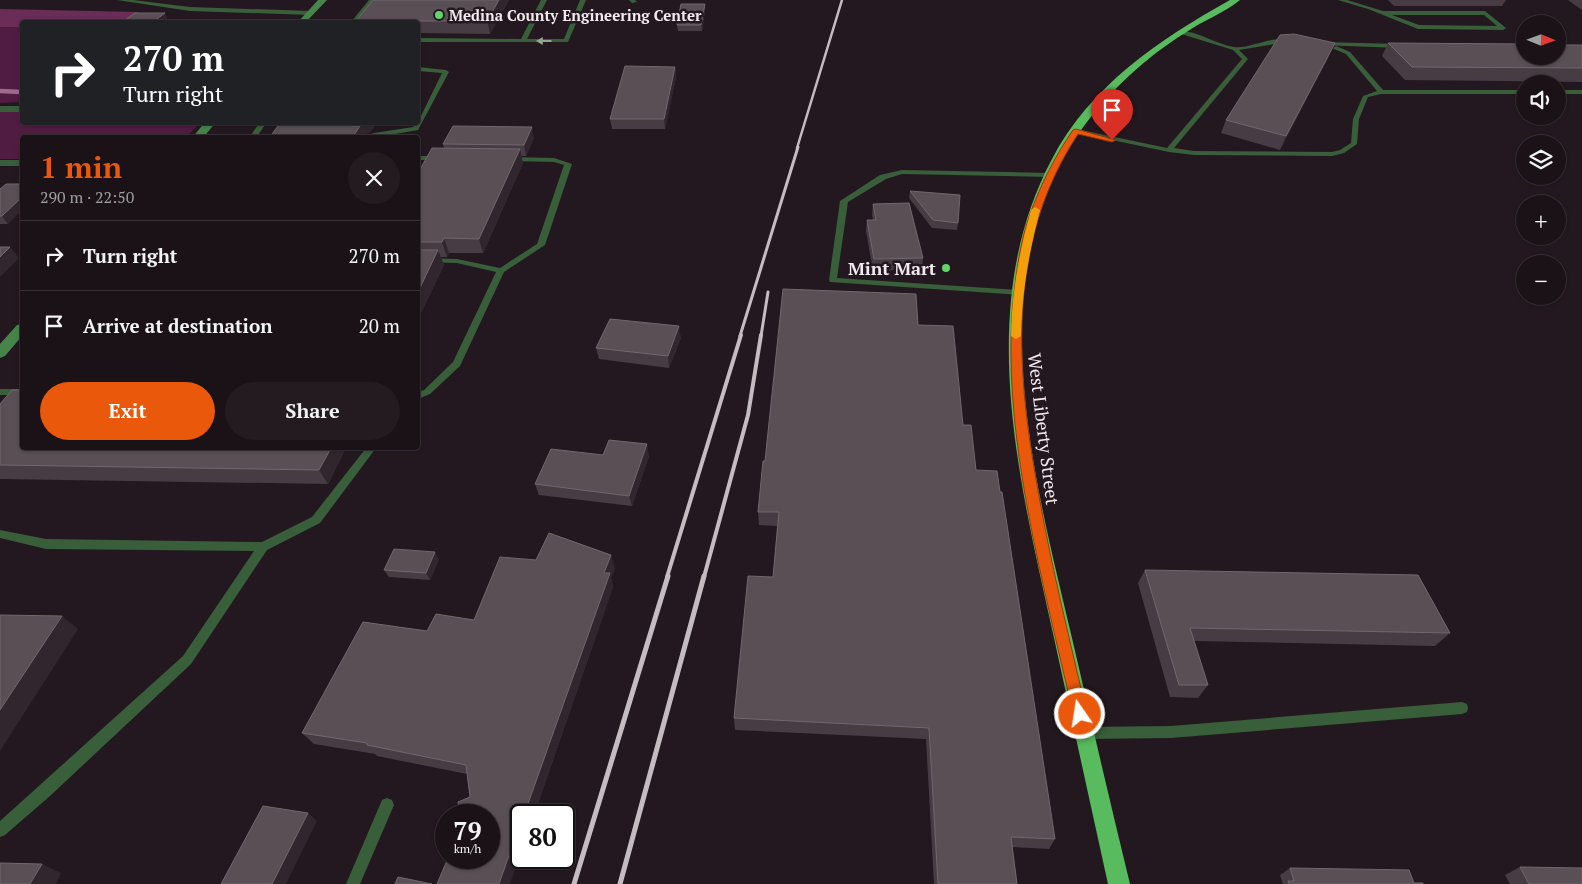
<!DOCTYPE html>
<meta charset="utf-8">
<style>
body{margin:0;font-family:"PT Serif",serif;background:#231b20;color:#f1f3f6;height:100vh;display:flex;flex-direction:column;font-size:19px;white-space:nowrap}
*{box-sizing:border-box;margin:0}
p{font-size:16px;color:#9f9ea1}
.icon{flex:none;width:28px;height:28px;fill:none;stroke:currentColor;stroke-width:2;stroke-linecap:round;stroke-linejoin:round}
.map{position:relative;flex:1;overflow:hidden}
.drawer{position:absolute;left:20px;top:135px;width:400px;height:315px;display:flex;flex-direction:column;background:#1a1217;border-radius:5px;box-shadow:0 1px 4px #0004,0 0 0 1px #383236}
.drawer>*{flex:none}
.hud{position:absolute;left:20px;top:20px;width:400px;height:105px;border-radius:5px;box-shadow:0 1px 4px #0004,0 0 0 1px #383236;background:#202124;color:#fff;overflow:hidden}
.needle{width:32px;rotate:91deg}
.buttons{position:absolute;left:1516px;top:15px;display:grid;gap:10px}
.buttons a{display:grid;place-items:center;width:50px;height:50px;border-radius:50%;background:#1a1217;box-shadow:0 1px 4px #0004,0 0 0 1px #383236;font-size:25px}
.speed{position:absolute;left:435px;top:804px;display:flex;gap:10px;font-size:25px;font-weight:700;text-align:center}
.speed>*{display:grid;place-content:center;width:65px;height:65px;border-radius:50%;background:#1a1217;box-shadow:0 1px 4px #0004,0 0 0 1px #383236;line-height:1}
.speed small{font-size:12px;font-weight:400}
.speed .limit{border:2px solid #111;border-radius:8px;background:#fff;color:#111}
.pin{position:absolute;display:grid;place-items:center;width:42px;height:42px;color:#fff;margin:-51px -21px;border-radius:50% 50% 50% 0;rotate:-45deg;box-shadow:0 0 5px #0007}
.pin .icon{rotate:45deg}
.me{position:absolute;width:55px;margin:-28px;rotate:347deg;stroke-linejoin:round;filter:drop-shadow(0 0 4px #0008)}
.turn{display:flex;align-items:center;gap:18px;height:105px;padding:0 20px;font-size:22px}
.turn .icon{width:65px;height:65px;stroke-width:2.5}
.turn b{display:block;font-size:35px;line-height:42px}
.round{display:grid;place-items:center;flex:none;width:52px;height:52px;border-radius:26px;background:#231b20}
.overview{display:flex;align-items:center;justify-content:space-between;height:85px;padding:0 20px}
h1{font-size:30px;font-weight:600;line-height:38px;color:#ea580c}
.primary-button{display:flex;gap:10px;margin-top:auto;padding:10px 20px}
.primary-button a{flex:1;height:58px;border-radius:30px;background:#ea580c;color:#fff;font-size:20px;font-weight:600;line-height:58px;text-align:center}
.primary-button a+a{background:#231b20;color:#f1f3f6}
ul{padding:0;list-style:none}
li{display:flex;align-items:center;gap:15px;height:70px;padding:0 20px;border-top:1px solid #383236}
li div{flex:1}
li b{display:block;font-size:19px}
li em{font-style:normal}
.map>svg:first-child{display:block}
</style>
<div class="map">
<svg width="1582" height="884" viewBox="0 0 1582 884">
<rect width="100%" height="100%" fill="#23181f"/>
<path fill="#501c41" d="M0 27H22V100L20 102 0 103Z
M0 112H22V122L200 123 186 137 22 138V159H0Z"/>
<path fill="#692d57" d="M0 9 139 12 125 22H22V27H0Z"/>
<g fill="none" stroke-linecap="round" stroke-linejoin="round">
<path stroke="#9a6d8c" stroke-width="4.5" d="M0 91 22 92"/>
<path fill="#395e3a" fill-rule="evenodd" d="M117 0H133L190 7 311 11 314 13 311 15 190 11Z
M369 0H375L356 22H351Z
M541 0H547L527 39H564L580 0H586L568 42H418V38L521 39Z
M629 0H635L637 2 632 3Z
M1338 0H1347L1383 11H1485L1506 28 1503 30 1418 29 1368 9ZM1392 15H1484L1497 26 1419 25Z
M1178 31C1197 30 1215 44 1234 47 1251 49 1275 33 1291 42L1288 44H1275L1239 50 1248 59 1174 148 1194 151 1332 152 1340 150 1351 143 1353 119 1363 96 1377 91 1346 54 1334 49 1333 48 1336 46 1350 52 1383 90H1525V94H1381L1368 97 1359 119 1357 144 1344 153 1332 156 1194 155 1169 152 1074 132V130L1076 129 1167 148 1242 59 1233 50 1178 33Z
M1322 42 1400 44 1403 46 1400 48 1320 45V43Z
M418 67 446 70 449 72 418 130 372 138H357L374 133 413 127 418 122 442 73 418 71Z
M1558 90H1582V94H1558Z
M260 122H267L256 138H249Z
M418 156H438L442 158 438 160H418Z
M505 157 554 158 572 164 545 245 504 272 460 366 430 394 418 399V392L424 390 453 362 496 272 457 263 418 262V258L457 259 500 268 537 244 564 165 554 162 508 161H505Z
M902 170 1050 173 1054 175 1050 177 902 174 886 179 848 202 837 278 1018 290 1022 293 1021 295 830 282 829 280 840 201 880 175Z
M0 389H22V395H0Z
M366 448H376L320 523 267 550 191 664 50 796 5 835 0 837V821L183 656 254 551 46 549 0 538V530L46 539 262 542 312 517Z
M1462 702 1467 704 1468 708 1467 712 1462 714 1171 738 1084 739 1079 737 1077 733 1079 729 1084 727 1171 726Z
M387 798 392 800 394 805 360 884H346L382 800Z"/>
<path fill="#395e3a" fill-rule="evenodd" d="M0 106H22V112H0Z
M0 160H22V166H0Z"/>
<path fill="#468449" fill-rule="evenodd" d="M318 0H327L306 22H298Z
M205 122H216L203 138H192Z
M22 324V336L5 356 0 358V344L17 325Z"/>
<path fill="#58bc5e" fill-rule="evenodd" d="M1230 0H1240C1224 13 1202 21 1185 33 1146 57 1111 90 1084 126 975 270 1035 480 1072 638 1091 720 1110 802 1130 884H1108C1090 802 1072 720 1054 638 1020 483 973 307 1052 159 1090 86 1160 39 1230 0Z"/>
<path stroke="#c5bcc2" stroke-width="2.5" d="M797 148 842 0"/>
<path stroke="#c5bcc2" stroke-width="3" d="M740 336 798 147
M761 336 768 292"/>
<path stroke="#c5bcc2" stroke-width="4" d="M667 577 741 335
M704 577 748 415 761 335"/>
<path stroke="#c5bcc2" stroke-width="5" d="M574 884 668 576
M620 884 704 576"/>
</g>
<path fill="#473c43" d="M509 0 490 34 418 33V22H357L356 21Z
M1388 0H1506L1502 6H1394Z
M1568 0H1582V10Z
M705 10 702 31H678L677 25Z
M1388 43 1582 45V82L1405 80 1382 56Z
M1329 56 1280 150 1221 133 1226 120Z
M675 67 676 77 665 129H612L610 119Z
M281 122H385L383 126H375L370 132 363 135Z
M534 138 526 156H521L523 163 483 253H449L447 257H441L444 265 418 319V173L444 148 443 144Z
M0 189 8 224H0Z
M910 191 958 223 957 230 932 228 909 198Z
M873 204 923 258 922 269 873 271 866 231 867 220H873L872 215Z
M918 325 963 425 976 470 1055 839 1049 849 1012 847 1017 884H934L926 739 735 730 734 718 773 577 777 526 759 525 758 512 765 461Z
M681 338 669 368 599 359 596 348Z
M0 404 22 448H346L328 484 0 479Z
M603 455 649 456 632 506 539 495 535 484Z
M439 559 430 580 389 577 384 570Z
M615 568 611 578 613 587 534 815H521L489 858 470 797 467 774 377 756 375 754 314 744 302 733 427 631 474 620Z
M1145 570 1450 633 1435 646 1194 641 1208 685 1198 698 1170 697 1138 583Z
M1520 867 1582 884H1510L1505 875Z
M1290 868 1414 883 1423 884H1283L1280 875Z"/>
<path fill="#31262d" d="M499 0H509L490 34 487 21Z
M705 4V10L702 31 701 25Z
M165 13 169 22H153Z
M1335 43 1329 56 1280 150 1286 136Z
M675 67 676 77 665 129 664 119Z
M352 122H373L375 126 370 132 363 135 364 138H352L350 123Z
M532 127 534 138 526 156 524 145Z
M520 149 523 163 483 253 479 239Z
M22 197V210L8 224 2 216Z
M444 238 449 253 447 257 442 242Z
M10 247 19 258 0 277V257Z
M438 250 444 265 418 319V292Z
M679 326 681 338 669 368 668 356Z
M647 444 649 456 632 506 629 496Z
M331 448H346L328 484 319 470Z
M435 552 439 559 430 580 426 573Z
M611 555 615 568 611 578 613 587 534 815H524L604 573Z
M62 616 78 629 0 751V710Z
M308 813 317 821 286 884H272Z
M521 821V851L510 884H499Z
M42 864 61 873 56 884H30Z"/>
<path fill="#594f55" stroke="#71676e" d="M373 0H499L487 21H356Z
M681 4H705L701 25H677Z
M135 13H165L153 22H122Z
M1294 34 1335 43 1286 136 1226 120 1280 35Z
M1388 43 1525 44V56H1558V45H1582V68L1412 67Z
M625 66 675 67 664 119H610Z
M281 122H352L350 123 352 126H360L352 138H269Z
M453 126 532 127 524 145 443 144Z
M432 148 520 149 479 239 444 238 442 242H418V173Z
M6 184H22V197L2 216H0V189Z
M910 191 960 195 958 223 933 220Z
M909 203 923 258 874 259 867 220H876L873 204Z
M0 247H10L0 257Z
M418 250H438L418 292Z
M783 289 916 294 918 325 953 326 963 425H971L976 470 997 471 1000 492H1002L1055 839 1011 837 1017 884H938L929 728 734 718 748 576 773 577 779 512H758L763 461H765Z
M610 319 679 326 668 356 596 348Z
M12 390H22V448H331L319 470 0 465V404Z
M609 440 647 444 629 496 535 484 551 449 603 455Z
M549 533 611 555 604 573H610L524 815H521V821L499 884H437L448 858H489V815H460L458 802 470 797 466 765 367 745V743L302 733 363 622 427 631 436 614 474 620 500 557 536 560Z
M394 549 435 552 426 573 384 570Z
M1145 570 1418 575 1450 633 1190 628 1208 685H1179Z
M0 615 62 616 0 710Z
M263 806 308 813 272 884H221Z
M0 863 42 864 30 884H0Z
M1520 867 1582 868V884H1529Z
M1290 868 1409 870 1414 883H1423V884H1289L1288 881H1294Z
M398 877 432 884H395Z"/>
<defs><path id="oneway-solid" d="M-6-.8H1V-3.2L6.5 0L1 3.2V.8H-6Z" transform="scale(1.25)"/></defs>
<use fill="#96a494" href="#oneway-solid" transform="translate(544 41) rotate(-180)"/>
<path fill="#ea580c" stroke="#983908" d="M1076 129 1116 140 1112 142 1078 134C1005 245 1016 371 1039 496 1052 569 1070 641 1087 714L1085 718 1080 720 1075 718 1073 714C1043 579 997 422 1015 284 1018 260 1022 236 1030 214 1041 184 1055 156 1073 130Z"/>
<path fill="#f59e0b" d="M1035 207 1040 210C1029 253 1022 291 1021 336L1016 339 1011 336C1012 291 1019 253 1031 210Z"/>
<g fill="#62d469" stroke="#23181f" stroke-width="2">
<circle cx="439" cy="15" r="5"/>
<circle cx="946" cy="268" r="5"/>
</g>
<g text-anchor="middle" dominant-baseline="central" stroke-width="5" stroke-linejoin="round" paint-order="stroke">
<g font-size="15" font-weight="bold" fill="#f2eaef" stroke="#23181f" text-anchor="start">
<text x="449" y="15">Medina County Engineering Center</text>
</g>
<g font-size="18" font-weight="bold" fill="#f2eaef" stroke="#23181f" text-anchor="end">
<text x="936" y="268">Mint Mart</text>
</g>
<g font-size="18" fill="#f2eaef" stroke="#23181f">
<text transform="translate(1044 429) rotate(83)">West Liberty Street</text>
</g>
</g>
</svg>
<div class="buttons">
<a><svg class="needle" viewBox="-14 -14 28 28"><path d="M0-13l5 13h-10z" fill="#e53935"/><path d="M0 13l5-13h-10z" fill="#9f9ea1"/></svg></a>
<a><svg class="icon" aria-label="sound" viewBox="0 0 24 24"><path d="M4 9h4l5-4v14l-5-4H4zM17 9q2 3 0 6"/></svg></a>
<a><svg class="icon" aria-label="layers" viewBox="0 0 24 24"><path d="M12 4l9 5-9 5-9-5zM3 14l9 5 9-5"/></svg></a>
<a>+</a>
<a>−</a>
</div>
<div class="speed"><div>79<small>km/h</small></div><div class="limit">80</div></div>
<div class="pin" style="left:1112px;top:140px;background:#d93025"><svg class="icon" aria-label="arrive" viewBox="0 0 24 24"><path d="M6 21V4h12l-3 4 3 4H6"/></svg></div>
<svg class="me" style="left:1080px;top:714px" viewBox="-20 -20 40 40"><circle r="17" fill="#ea580c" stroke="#fff" stroke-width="3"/><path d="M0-11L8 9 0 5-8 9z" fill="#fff"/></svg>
<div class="hud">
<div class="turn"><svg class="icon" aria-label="right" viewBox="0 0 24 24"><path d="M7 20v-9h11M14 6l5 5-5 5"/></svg><div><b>270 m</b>Turn right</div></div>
</div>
<section class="drawer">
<div class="overview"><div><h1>1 min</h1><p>290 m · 22:50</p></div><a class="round"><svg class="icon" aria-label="close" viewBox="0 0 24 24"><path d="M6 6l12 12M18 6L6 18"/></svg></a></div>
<ul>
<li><svg class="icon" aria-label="right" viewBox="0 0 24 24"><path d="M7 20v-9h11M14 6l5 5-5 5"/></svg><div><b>Turn right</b></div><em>270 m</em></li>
<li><svg class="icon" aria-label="arrive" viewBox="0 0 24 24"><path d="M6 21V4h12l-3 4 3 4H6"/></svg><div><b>Arrive at destination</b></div><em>20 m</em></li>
</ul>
<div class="primary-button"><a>Exit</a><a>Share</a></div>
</section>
</div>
